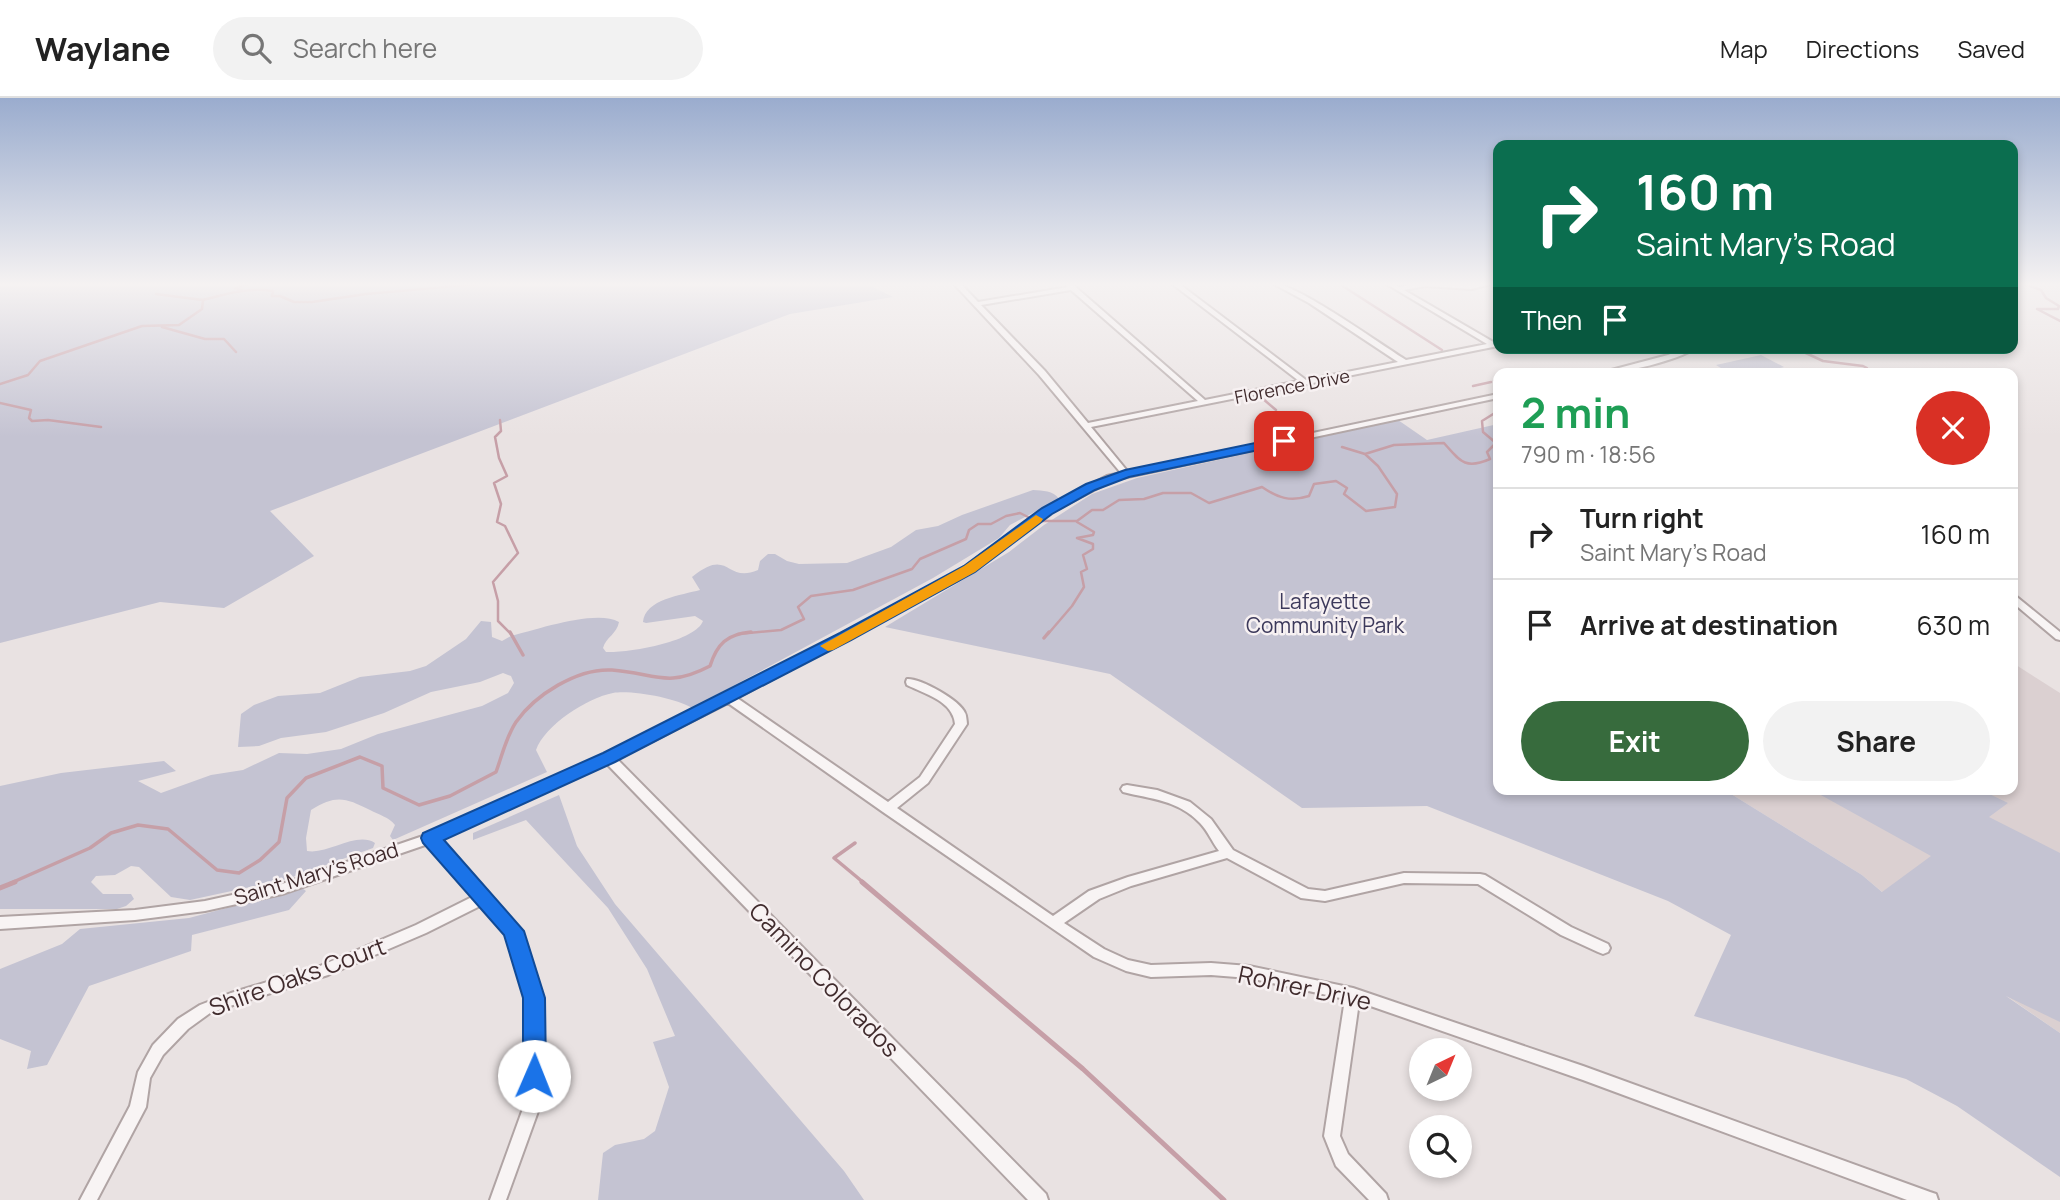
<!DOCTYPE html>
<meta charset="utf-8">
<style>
body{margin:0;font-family:Manrope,sans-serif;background:#f2f2f2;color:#222;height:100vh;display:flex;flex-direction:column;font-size:26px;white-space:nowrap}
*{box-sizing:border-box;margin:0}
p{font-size:23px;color:#767676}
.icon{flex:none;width:38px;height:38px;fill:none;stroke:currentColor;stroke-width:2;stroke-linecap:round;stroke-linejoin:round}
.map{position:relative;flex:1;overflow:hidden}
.sheet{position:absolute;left:1493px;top:270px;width:525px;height:427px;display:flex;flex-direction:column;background:#fff;border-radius:14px;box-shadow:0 4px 10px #0003}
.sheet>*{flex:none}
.banner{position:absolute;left:1493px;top:42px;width:525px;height:214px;border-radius:14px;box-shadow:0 4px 10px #0003;background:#0b6e4f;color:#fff;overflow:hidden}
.needle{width:46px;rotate:43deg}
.fabs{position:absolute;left:1409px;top:940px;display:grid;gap:14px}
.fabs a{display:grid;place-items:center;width:63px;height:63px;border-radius:50%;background:#fff;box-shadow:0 4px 10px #0003;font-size:35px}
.pin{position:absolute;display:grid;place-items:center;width:60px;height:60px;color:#fff;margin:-30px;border-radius:14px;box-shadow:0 4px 10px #0006}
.me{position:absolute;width:77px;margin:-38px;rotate:1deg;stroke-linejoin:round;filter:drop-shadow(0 0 5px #0008)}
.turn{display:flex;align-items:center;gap:24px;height:147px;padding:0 28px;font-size:32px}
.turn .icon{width:91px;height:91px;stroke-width:2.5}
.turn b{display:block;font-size:49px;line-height:60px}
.then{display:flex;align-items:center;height:66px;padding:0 28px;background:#0003;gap:14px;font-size:26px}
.round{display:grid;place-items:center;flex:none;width:74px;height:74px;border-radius:37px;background:#f2f2f2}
.headline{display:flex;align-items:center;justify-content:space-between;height:119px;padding:0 28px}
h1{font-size:42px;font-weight:700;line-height:52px;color:#1e9e55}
.cta{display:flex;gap:14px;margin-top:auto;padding:14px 28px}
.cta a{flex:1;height:80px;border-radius:42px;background:#376b3d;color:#fff;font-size:28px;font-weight:700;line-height:80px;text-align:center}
.cta a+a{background:#f2f2f2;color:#222}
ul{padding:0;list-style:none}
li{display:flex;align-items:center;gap:21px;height:91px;padding:0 28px;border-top:2px solid #e0e0e0}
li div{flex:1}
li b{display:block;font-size:26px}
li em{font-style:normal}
header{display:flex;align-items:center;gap:42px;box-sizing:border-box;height:98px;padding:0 35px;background:#fff;border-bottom:2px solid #e0e0e0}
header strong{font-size:33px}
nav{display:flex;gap:38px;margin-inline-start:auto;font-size:24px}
.search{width:490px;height:63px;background:#f2f2f2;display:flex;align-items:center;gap:18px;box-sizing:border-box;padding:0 24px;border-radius:38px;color:#767676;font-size:26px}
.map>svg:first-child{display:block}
</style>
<header>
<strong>Waylane</strong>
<div class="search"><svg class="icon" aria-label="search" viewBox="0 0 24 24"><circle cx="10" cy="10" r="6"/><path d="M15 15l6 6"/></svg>Search here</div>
<nav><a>Map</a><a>Directions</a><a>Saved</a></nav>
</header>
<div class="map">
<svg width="2060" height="1102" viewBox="0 0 2060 1102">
<rect width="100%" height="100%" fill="#e9e2e2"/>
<path fill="#dbd0d1" d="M2013 565 2060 595V935L2001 894 1862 777 1723 691H2012Z"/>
<path fill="#c4c3d2" d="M0 185H865L893 199 790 216 270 413 314 458 224 510 160 504 0 545Z
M1761 257 1784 269C1763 274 1735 281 1716 267Z
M1398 322 1427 342 1498 326V691H1723L1862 777 1882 794 1931 758 1810 691H1979L2008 705 1989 719 2060 755V924L2006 898 2060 935V1079L1957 1008 1906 981 1694 918 1731 837 1668 803 1427 708 1302 710 1110 576 885 529 1009 454 1044 427 1092 396 1137 380Z
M1033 392C1043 393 1053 392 1059 401L1010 427 999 440 933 480 692 610C675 600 632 592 613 595 587 600 545 627 536 652L547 674 393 742 390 738 395 727C389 719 379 717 370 712 346 700 336 696 311 712L306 740 307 753C328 757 356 733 375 745L373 750 287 781 190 802 171 799 139 769 131 768 115 777 96 778 91 784 103 796H131L134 801 126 808 117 811H0V688L61 675 164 663 176 673 138 683 161 695 211 677 243 672 279 655 307 656 341 651 378 636 482 608 508 595 514 585 511 578 503 575 480 584 431 594 384 615 326 634 281 640 259 648 238 649 241 616 254 607 278 598 320 595 360 579 410 573 426 568 466 541 481 523 491 524 492 539 502 543 511 538C536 532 596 511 619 524 617 536 606 539 603 550L606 554C628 555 695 544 703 523L695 518 646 525 643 524C645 501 682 497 700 492L692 479C730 448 725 486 758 472L760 463 768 456H775L787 463 799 466 847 465 891 449 916 432 938 428 962 417Z
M559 697 577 748 615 806 844 1073 864 1102H598L603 1055 615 1047 644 1041 655 1033 669 989 653 944 675 938 647 871 608 810 526 722 473 742V735Z
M302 790 306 793 289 812 192 837 191 853 89 888 47 967 27 971 31 953 0 941V871L62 846 80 831 189 820Z"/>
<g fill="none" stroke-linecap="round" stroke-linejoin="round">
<path stroke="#c69fa7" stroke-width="2.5" d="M1338 185 1442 252
M2022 185 2041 192 2046 200 2059 208 2058 211H2037L2060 223
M241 192 235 190 252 185
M156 196 203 202
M162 229 205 241H224L236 254
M1795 250 1823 263 1863 268 1867 270V275
M1494 283H1498
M0 286 28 277 40 263 142 228 179 227 202 211 203 202C226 196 249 189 273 193L272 198H280L294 204H312L366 196 478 186
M1473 288 1491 284
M1262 300 1276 312
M0 305 31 312 29 320 32 323 48 322 101 329
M500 322 501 333 495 339 499 360 507 378 494 385 501 406 497 424 505 428 518 455 493 484 498 503V523L511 536
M1342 349 1365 356
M738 536 781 532 804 521 798 509 811 498 853 492 912 471 920 461 966 441 969 432 978 426H991L1006 418 1020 415 1036 423H1077L1092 412H1103L1119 402 1144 401 1163 395H1191L1209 405 1262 389C1278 400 1290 404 1309 398L1314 386 1336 383 1347 390 1344 396 1366 413 1395 409 1397 396 1378 368 1365 356 1394 347 1444 345C1460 363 1465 372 1490 361L1487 354 1496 345 1483 334 1482 323 1498 313
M1048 536 1072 508 1084 489 1081 474 1087 471 1083 457 1093 451V446L1077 440 1093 437 1094 434 1077 424"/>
<path stroke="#c69fa7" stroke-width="3.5" d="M510 534 523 557
M1044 540 1049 534
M855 745 834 760 864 785
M11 785 90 750 111 735 138 727 168 731 217 772 239 775 260 762 279 744 287 700 306 680 360 659 382 668 383 690 419 707 450 698 496 674C502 658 506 639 516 624 535 597 577 570 612 572 655 575 666 591 710 568 717 546 727 536 751 534"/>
<path stroke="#c69fa7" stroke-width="5" d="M862 784 1083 971 1224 1102
M0 790 15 784"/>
<g stroke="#b0a4a4" stroke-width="4">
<path id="minor" d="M953 185H960L978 204 1068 189 1064 185H1071L1205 302 1299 283 1171 185H1178L1306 282 1398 264 1309 205 1272 185C1296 185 1380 246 1406 262L1487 246 1385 185H1393L1399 189 1419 185 1472 187 1494 185 1472 191 1425 188 1404 192 1495 245 1498 244V248L1091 329 1128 374 1498 296V300L1113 382 1050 415 958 482 737 600 888 704 920 679 955 626C953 603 925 596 907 587L906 584 907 581C920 580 960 602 965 615 966 615 967 625 967 626L928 685 897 710 1053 818 1089 793 1128 779 1219 753C1212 744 1208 733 1200 725 1178 702 1151 701 1123 694L1121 691 1123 688 1127 687 1157 692 1190 704 1211 721 1233 752 1308 791 1325 793 1404 775 1480 776 1485 777 1571 829 1608 846 1610 850 1608 854 1603 856 1598 854 1561 837 1478 786 1404 785 1325 803 1301 800 1227 760 1131 788 1099 801 1064 825 1104 851 1128 862 1151 867 1211 865 1249 868 1353 890 1583 968 1930 1094 1936 1096 1938 1102H1907L1583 982 1359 904 1340 1038 1348 1056 1386 1096 1388 1102H1369L1336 1068 1324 1038 1345 901 1249 880 1211 877 1151 879 1126 873 1094 859 883 714 728 605 617 661 1046 1096 1048 1102H1028L607 666 439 741 518 829 541 900 544 952 541 1005 506 1102H490L525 1005 528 952 527 900 507 836 482 807 426 835 328 877 233 907 210 915 188 931 163 957 150 980 146 1009 97 1102H80L130 1008 138 974 153 947 178 921 200 907 231 895 320 868 416 827 474 798 428 746 282 796 205 813 135 822 0 831V819L135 812 205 803 282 786 426 737 605 657 725 597 952 478 1044 411 1107 378 1121 375 1039 277ZM1071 192 1198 303 1088 325 1045 273 981 207Z
M1686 250H1696C1675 263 1626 275 1600 275L1668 257Z
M2012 495 2060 534V542L2056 541 2012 504Z"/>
</g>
<use href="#minor" fill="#f8f4f4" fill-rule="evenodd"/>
</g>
<linearGradient id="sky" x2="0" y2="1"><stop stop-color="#9aacce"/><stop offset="0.55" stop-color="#f5f2f2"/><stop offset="1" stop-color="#f5f2f2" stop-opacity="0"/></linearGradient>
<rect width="2060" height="339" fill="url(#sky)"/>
<path fill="#1a73e8" stroke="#114b97" stroke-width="2" d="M1284 339 1288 341V346L1129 379 1095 392 1052 416 975 474 851 542 615 664 444 742 524 833 545 900 546 978 543 986 534 989 526 986 523 978V900L504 837 423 745 421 740 423 735 603 655 840 535 964 468 1042 410 1086 386 1125 372Z"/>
<path fill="#f59e0b" d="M1036 417 1043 421 1041 424 975 474 833 552 828 553 820 548 964 468Z"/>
<g text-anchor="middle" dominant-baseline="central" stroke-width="5" stroke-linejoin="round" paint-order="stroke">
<g font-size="18" fill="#402b2d" stroke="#f7f1f2">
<text transform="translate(1292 288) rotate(-11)">Florence Drive</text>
</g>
<g font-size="21" fill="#3c395b" stroke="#f7f1f2">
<text x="1325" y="503">Lafayette<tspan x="1325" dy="24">Community Park</tspan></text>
</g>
<g font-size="21" fill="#402b2d" stroke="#f7f1f2">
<text transform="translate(316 775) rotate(-17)">Saint Mary's Road</text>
</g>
<g font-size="24" fill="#402b2d" stroke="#f7f1f2">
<text transform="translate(297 878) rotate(-20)">Shire Oaks Court</text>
<text transform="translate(825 881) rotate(46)">Camino Colorados</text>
<text transform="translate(1305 889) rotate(12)">Rohrer Drive</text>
</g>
</g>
</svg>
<div class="fabs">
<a><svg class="needle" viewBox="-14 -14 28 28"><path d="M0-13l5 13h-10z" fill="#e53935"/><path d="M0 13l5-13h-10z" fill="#767676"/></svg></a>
<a><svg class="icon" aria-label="search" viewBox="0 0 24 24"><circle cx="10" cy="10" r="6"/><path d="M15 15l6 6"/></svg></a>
</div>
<div class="pin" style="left:1284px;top:343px;background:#d93025"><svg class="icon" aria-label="arrive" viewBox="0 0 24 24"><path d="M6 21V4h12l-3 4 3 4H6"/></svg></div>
<svg class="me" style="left:534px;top:978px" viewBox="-20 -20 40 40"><circle r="19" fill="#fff"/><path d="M0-13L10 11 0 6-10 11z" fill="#1a73e8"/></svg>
<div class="banner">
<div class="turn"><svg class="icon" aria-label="right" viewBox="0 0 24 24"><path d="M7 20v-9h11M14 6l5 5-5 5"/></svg><div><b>160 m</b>Saint Mary's Road</div></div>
<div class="then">Then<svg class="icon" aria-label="arrive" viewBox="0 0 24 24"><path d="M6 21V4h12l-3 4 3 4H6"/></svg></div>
</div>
<section class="sheet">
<div class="headline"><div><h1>2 min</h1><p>790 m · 18:56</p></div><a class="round" style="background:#d93025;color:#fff"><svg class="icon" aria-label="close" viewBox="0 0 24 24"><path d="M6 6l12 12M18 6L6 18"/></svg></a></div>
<ul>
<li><svg class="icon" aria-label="right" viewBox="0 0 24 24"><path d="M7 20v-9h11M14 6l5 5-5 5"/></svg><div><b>Turn right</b><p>Saint Mary's Road</p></div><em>160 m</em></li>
<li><svg class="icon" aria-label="arrive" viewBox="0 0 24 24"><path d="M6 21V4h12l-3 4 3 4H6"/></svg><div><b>Arrive at destination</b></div><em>630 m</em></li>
</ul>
<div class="cta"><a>Exit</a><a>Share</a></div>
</section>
</div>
